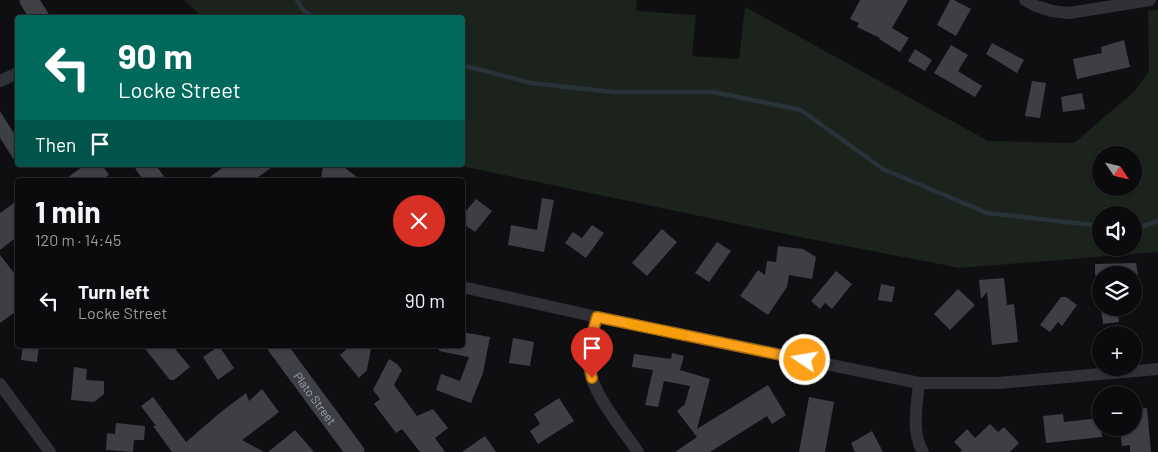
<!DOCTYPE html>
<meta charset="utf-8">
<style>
body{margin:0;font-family:Barlow,sans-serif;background:#141416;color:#f1f3f6;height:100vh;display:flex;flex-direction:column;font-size:19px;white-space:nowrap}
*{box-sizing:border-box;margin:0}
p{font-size:16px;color:#9a9b9d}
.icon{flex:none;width:28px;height:28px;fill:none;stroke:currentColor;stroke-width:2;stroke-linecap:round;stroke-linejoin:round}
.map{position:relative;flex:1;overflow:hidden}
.panel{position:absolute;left:15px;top:178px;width:450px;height:170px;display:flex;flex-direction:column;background:#0b0b0d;border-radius:5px;box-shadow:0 1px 4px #0004,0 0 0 1px #2b2b2e}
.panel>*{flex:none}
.top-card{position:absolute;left:15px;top:15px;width:450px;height:152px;border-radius:5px;box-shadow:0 1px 4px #0004,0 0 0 1px #2b2b2e;background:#00695c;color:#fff;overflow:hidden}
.needle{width:32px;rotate:125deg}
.fabs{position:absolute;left:1092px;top:146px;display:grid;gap:10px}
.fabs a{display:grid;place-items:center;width:50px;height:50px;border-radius:50%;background:#0b0b0d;box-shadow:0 1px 4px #0004,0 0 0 1px #2b2b2e;font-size:25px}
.pin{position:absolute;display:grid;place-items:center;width:42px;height:42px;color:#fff;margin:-51px -21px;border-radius:50% 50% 50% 0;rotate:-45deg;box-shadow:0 0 5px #0007}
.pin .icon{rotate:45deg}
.me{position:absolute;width:55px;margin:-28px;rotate:282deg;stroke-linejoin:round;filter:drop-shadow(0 0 4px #0008)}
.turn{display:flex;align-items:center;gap:18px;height:105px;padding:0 20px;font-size:22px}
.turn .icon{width:65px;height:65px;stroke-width:2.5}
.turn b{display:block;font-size:35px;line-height:42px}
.then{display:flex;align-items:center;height:48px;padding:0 20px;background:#0003;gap:10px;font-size:19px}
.round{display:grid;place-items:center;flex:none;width:52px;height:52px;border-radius:26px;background:#141416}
.headline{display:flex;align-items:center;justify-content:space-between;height:85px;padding:0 20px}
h1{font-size:30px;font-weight:700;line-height:38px}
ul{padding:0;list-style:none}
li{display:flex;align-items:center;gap:15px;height:75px;padding:0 20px}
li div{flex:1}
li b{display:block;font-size:19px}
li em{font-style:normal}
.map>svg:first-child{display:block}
</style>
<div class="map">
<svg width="1158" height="452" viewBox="0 0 1158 452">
<rect width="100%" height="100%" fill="#0f0f11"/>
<path fill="#1b231c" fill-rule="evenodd" d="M184 0H637L636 11 696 15 692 56 739 59 745 7 988 141 1074 143 1134 92 1149 71 1148 11 1158 10V252L960 268 800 237 457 165H462V18L202 17ZM1101 155H1134V188H1101ZM1101 215H1134V248H1101Z"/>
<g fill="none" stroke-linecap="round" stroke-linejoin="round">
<path stroke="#283339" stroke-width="4.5" d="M297 0 303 10 315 18
M462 65 531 83 613 92H714L801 110 883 169 987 213 1101 226
M1134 229 1158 221"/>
</g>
<path fill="#3e3f44" d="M860 0H908L892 28 909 38 900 52 879 39 880 38 857 27 859 23 850 19Z
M950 0H954L971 9 956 36 937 25Z
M1124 40 1130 67 1077 79 1073 59 1102 53 1101 47Z
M992 43 1024 60 1017 73 986 54Z
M951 45 968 55 958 71 982 86 975 97 934 73Z
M915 49 932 60 925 71 908 61Z
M1032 81 1046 83 1040 118 1025 116Z
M1082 93 1085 109 1063 112 1061 97Z
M0 111 18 140V166L0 138Z
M85 165H102L109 175 102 180H64Z
M226 165H275L254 180H206Z
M323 165H341L361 180H329L321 179Z
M542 198 554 200 544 252 508 245 511 225 537 230Z
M476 199 492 211 475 232 462 223V216Z
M18 200V236L0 250V213Z
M592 225 604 233 586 258 565 243 573 232 582 238Z
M662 229 677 242 647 276 632 263Z
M717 242 731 251 709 282 695 273Z
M778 246 803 249 816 257 812 279 789 275 787 287 768 315 740 296 758 270 765 275 767 261 776 262Z
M0 255 18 278V310L0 323Z
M1136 263 1138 275H1095V264Z
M836 271 852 284 832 309 825 303 820 309 811 301Z
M1004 278 1007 305 1014 304 1018 342 992 345 987 292 981 299 979 280Z
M881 284 895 287 892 302 878 300Z
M958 289 975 305 950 330 934 314Z
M1061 297H1066L1077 305 1062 326 1058 322 1050 332 1040 325Z
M1101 308H1117L1119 322 1103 324Z
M462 332 490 337 483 373 471 403 436 390 441 374 460 381 469 357 439 351V345H462Z
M513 338 534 342 530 366 509 363Z
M23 345H39L37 362 21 360Z
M142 345H172L190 367 174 380H170Z
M359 345H363L371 348 367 370 359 378 340 355 349 347Z
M219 346 234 368 218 380 203 357Z
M672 353 684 356 680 370 710 379 697 429 768 385 786 415 772 424 767 416 710 452H675L697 437 677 411 685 404 690 386 664 381 658 407 645 405 653 370 632 367 634 354 671 359Z
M389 359 397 364 402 370 394 385 417 416 433 409 448 428 435 438 445 452H420L402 429 396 433 374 404 380 399 373 390Z
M74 367 87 369 86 380 104 381V394L94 402 71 400Z
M262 389 279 412 242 440 264 452H172L153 426H156L141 406 153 397 186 442 221 412 246 393 249 401Z
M809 397 834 402 825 452H799Z
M559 398 574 421 538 444 530 431 540 424 534 414Z
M1147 408 1151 452H1130V445L1122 446 1120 428H1134V409Z
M1063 414 1064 422 1100 418 1102 437 1046 443 1043 416Z
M116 423 145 426 144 440H134L133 452 106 450 107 433 115 434Z
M990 424 998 432 1004 427 1019 443 1010 452H960L962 450 954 442 967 429 975 438Z
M295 430 314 452H268L289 435Z
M872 431 883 452H855L851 443Z
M485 436 496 452H462Z"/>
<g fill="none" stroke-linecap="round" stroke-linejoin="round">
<path stroke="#303136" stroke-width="12" d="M1025 0 1036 6 1052 11 1069 13 1150 0
M0 81 18 73
M462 287 597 317 919 383H998L1158 369
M597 317C593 332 587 349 589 366 591 392 623 430 638 452
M919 383C917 405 911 432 923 452
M0 384 50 452"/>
<g stroke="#3e4046" stroke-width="19">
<path d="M29 0 40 18"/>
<path d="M144 165 155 180"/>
<path id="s1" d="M276 345 355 452"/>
</g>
</g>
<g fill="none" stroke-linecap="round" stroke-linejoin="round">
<g stroke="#a56910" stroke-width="12">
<path id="route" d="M592 378C586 357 591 337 597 317L805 360"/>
</g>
<use href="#route" stroke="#fea119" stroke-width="9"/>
<path stroke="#f59e0b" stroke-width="9" d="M630 324 684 335"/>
</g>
<g text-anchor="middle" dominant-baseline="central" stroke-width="4.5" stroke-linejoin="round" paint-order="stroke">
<g font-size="12" fill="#9fa6b3" stroke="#0a0a0b">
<text stroke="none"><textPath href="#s1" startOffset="66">Plato Street</textPath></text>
</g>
</g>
</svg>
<div class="fabs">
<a><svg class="needle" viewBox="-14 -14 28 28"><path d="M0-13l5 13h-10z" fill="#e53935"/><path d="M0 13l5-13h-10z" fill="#9a9b9d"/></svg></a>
<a><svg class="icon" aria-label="sound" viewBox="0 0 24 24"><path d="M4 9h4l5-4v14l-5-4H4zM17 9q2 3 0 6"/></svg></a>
<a><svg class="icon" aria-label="layers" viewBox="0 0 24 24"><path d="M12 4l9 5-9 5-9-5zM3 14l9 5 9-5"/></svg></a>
<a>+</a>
<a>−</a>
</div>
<div class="pin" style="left:592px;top:378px;background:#d93025"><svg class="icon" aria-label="arrive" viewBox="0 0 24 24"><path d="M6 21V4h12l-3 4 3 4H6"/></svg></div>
<svg class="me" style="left:805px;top:360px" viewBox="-20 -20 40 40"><circle r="17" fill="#fea119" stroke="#fff" stroke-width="3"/><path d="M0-11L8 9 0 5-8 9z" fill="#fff"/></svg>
<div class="top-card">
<div class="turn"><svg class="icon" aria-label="left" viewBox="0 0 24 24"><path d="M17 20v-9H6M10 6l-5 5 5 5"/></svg><div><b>90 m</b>Locke Street</div></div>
<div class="then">Then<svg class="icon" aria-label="arrive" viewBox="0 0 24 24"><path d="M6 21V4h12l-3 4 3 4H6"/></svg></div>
</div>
<section class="panel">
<div class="headline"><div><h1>1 min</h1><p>120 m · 14:45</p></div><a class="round" style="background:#d93025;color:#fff"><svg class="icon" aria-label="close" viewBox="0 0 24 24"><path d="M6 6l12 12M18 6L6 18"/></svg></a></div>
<ul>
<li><svg class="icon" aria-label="left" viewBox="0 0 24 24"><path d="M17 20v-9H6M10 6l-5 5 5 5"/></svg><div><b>Turn left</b><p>Locke Street</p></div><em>90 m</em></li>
</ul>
</section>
</div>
